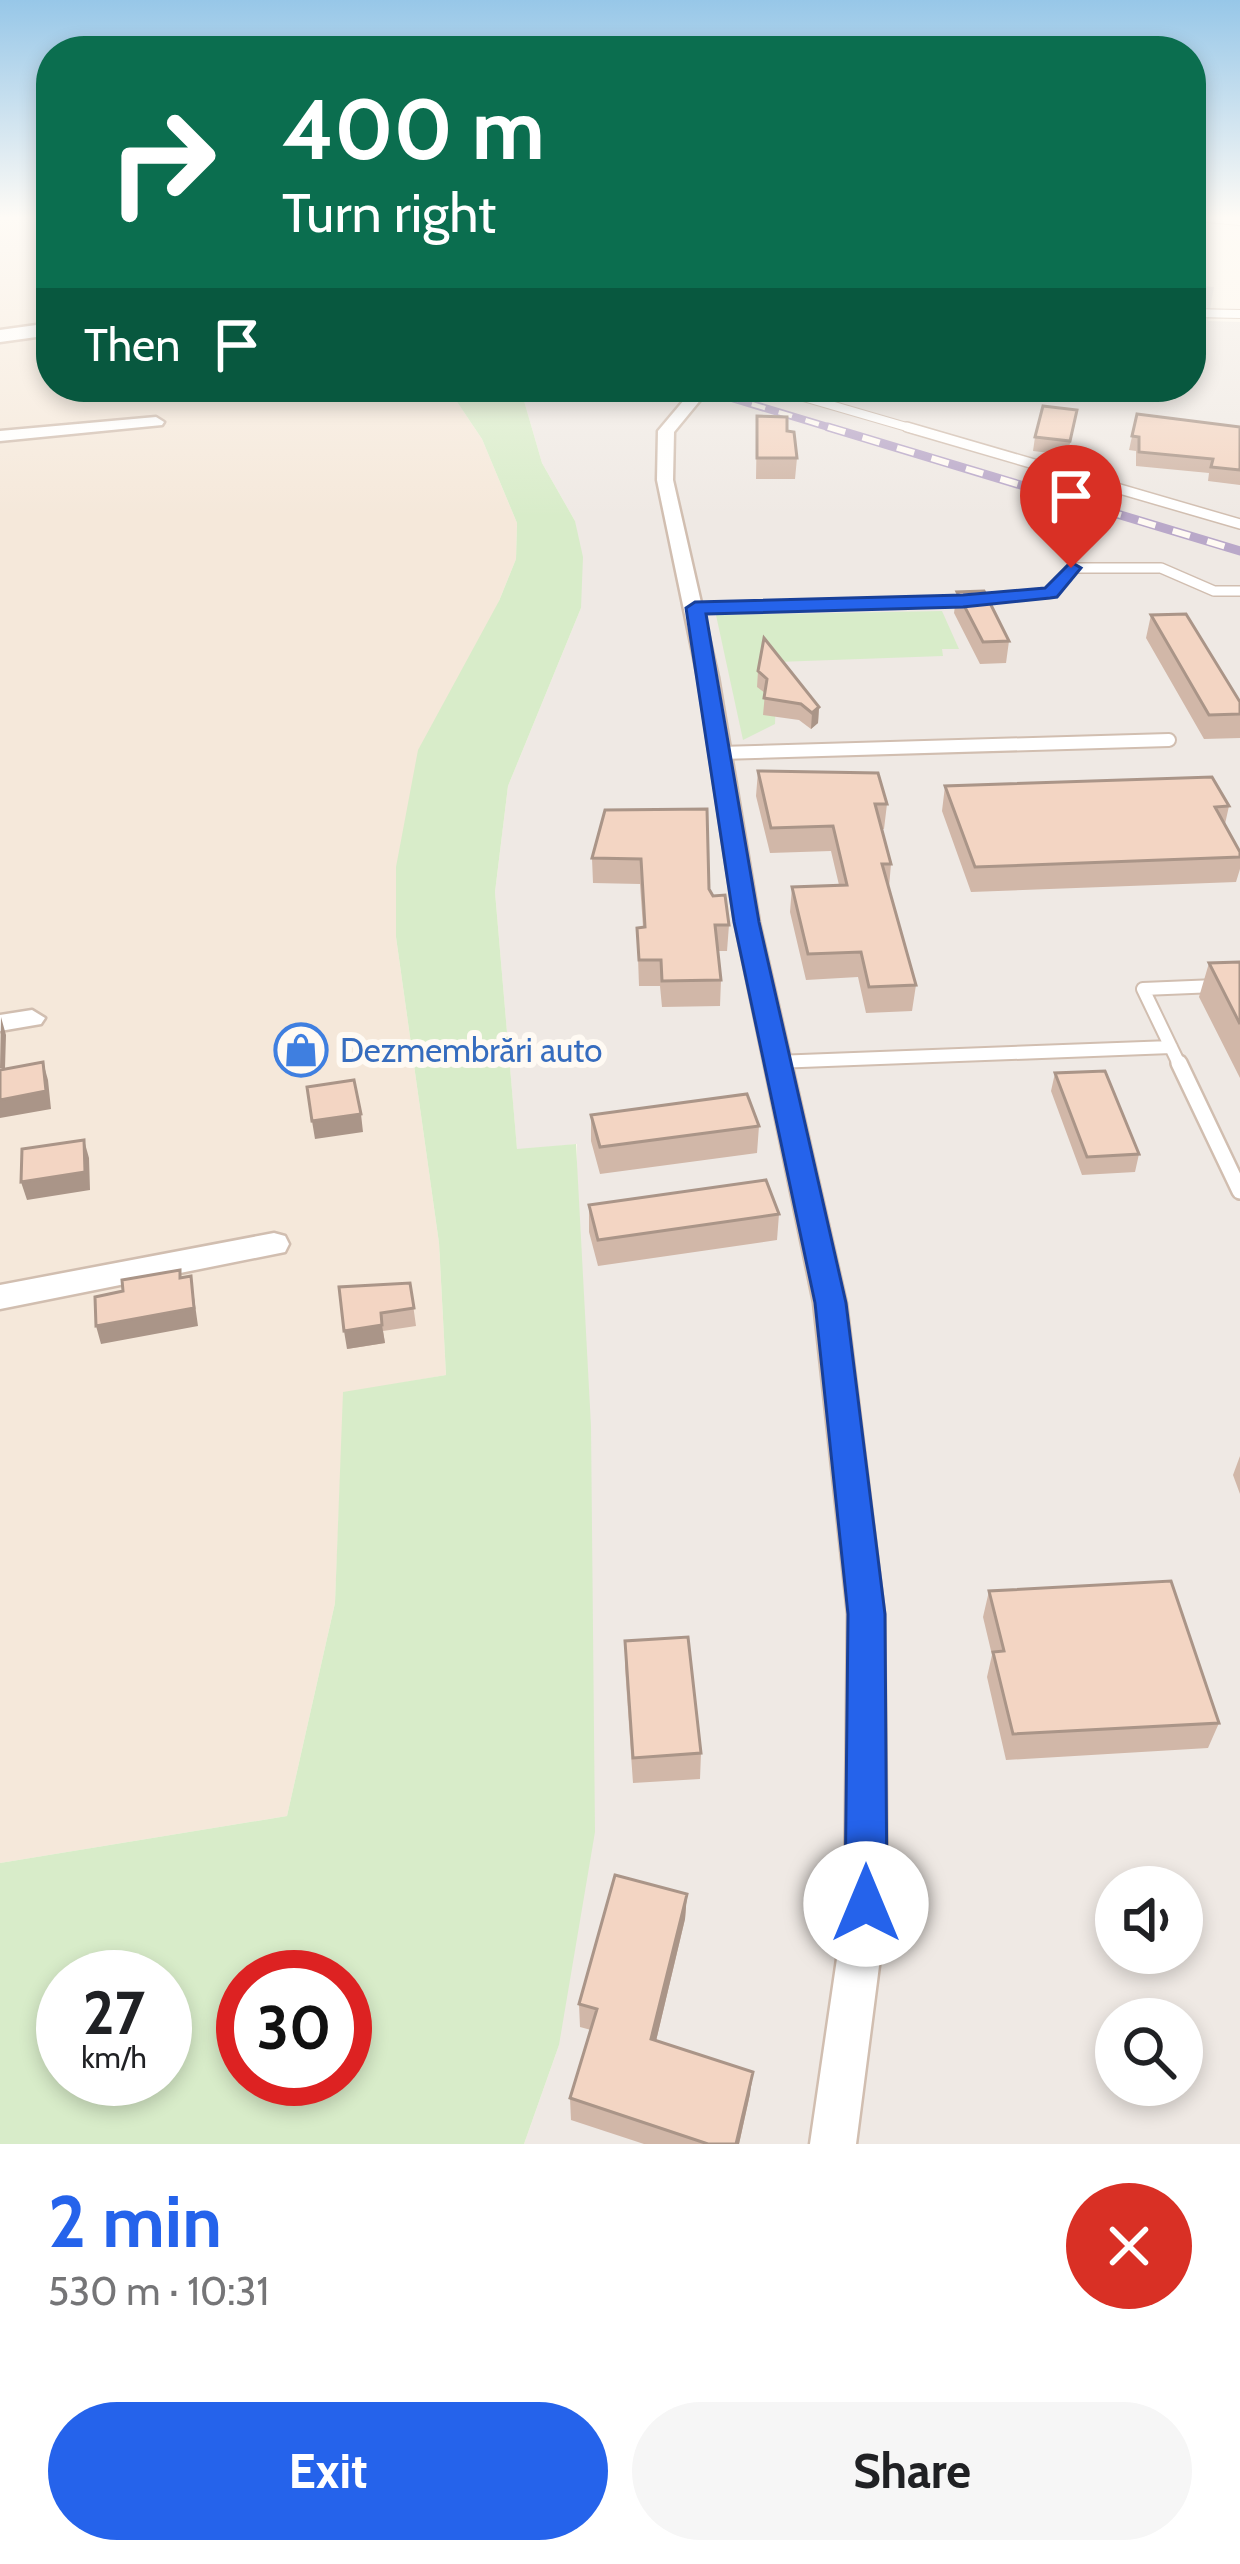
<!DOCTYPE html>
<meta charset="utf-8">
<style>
body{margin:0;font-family:Cabin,sans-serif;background:#f6f6f6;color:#202124;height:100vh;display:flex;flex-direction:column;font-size:45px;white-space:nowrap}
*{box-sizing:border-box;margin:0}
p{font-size:39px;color:#757577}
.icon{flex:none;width:66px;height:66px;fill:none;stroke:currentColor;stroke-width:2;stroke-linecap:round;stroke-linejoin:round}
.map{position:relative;height:2144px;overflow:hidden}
.panel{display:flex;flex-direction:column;background:#fff;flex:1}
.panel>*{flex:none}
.hud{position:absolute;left:36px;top:36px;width:1170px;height:366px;border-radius:48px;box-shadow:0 6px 18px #0003;background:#0b6e4f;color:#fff;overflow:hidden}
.controls{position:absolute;left:1095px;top:1866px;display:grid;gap:24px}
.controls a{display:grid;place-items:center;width:108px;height:108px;border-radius:50%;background:#fff;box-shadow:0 6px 18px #0003;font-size:60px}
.speed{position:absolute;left:36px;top:1950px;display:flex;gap:24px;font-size:60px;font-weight:700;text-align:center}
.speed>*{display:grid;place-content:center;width:156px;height:156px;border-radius:50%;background:#fff;box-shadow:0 6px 18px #0003;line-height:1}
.speed small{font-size:30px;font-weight:400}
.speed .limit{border:18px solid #d22;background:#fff;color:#111}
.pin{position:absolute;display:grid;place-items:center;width:102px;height:102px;color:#fff;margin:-123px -51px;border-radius:50% 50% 50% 0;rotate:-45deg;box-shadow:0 0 12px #0007}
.pin .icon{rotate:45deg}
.me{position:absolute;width:132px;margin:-66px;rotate:0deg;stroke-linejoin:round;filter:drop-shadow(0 0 9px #0008)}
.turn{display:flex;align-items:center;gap:42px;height:252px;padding:0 48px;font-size:54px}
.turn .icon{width:156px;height:156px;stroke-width:2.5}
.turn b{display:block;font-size:84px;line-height:102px}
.then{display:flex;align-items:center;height:114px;padding:0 48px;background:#0003;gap:24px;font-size:45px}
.round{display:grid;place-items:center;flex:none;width:126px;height:126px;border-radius:63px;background:#f6f6f6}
.head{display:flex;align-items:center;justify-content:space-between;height:204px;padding:0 48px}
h1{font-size:72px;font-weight:700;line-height:90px;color:#2563eb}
.button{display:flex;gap:24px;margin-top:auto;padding:24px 48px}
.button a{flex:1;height:138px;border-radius:72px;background:#2563eb;color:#fff;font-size:48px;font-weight:700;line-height:138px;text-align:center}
.button a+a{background:#f6f6f6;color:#202124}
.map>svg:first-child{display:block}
</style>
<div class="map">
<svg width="1240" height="2144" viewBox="0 0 1240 2144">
<rect width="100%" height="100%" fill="#fdf6ec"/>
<path fill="#f5e8da" d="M29 217 51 221V387H447L482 439 517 523 516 559 499 601 396 937 439 1243 446 1375 344 1393 335 1603 287 1816 0 1863V219Z"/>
<path fill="#efe9e4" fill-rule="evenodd" d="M1191 285 1214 287 1208 321 1240 322V2144H524L559 2045 577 1144 517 1150 495 892 508 786 581 608 575 521 542 463 520 387H1191ZM1116 1887H1182V1953H1116ZM1116 2019H1182V2085H1116Z"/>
<path fill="#d8ecc9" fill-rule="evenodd" d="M447 387H520L542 463 575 521 583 557 581 608 508 786 495 892 517 1149 576 1144 591 1426 595 1832 559 2045 524 2144H0V1863L287 1816 335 1603 343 1392 446 1375 439 1243 396 937V867L418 750 499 601 516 559 517 523 482 439ZM63 1977H165V2079H63ZM345 1977V2079H243V1977Z
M942 611 959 649H942L943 656 777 662 775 724 743 740 716 615Z"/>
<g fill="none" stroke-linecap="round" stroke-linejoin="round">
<g stroke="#d1beb0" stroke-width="10">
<path id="lane-far3" d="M1195 217 1240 221
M1191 313 1240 314
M769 387 917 430"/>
</g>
<g stroke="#d1beb0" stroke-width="12">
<path id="lane-far2" d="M907 427 1240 524
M695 608 963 601 1050 593 1071 568H1161L1214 591H1240"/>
</g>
<g stroke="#d1beb0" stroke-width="16">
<path id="lane-far1" d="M720 753 1169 740
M775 1062 1171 1047
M1180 1066 1143 989 1240 985"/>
</g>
<g stroke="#d1beb0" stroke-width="20">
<path id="lane" d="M1179 1063 1240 1191"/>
</g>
<g stroke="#d1beb0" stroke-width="5">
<path id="street" d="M695 387H711L674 432 673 480 718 677 759 922 846 1303 884 1614 887 1904 856 2144H810L845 1904 848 1614 814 1303 735 922 698 677 657 480 658 431Z
M156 417 164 422 162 425 0 441V431Z
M32 1010 45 1018 41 1024 0 1031V1015Z
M274 1233 285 1236 289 1244 285 1252 0 1309V1285Z"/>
</g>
<g stroke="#d6c0b0" stroke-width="5">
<path id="secondary" d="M51 323V335L0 342V330Z"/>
</g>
<use href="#lane-far3" stroke="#fff" stroke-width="8"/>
<use href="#lane-far2" stroke="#fff" stroke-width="9"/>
<use href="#lane-far1" stroke="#fff" stroke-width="12"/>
<use href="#lane" stroke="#fff" stroke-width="15"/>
<use href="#street" fill="#fff" fill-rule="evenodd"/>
<use href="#secondary" fill="#fff" fill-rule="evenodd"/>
<g stroke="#b9a8c9" stroke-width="8">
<path id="rail-far1" d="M725 396 838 430"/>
</g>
<g stroke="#b9a8c9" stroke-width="9">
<path id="rail" d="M828 427 1240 551"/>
</g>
<use href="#rail-far1" stroke="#fffaf3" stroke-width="4.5" stroke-dasharray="14" stroke-linecap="butt"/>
<use href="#rail" stroke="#fffaf3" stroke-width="6" stroke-dasharray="18" stroke-linecap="butt"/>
</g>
<path fill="#d1b7a8" d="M535 387H575L565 399 535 393Z
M1137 414 1240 427V485L1208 481 1209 473 1136 466V451L1129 450Z
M757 416 787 431 797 458 795 479H756Z
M1075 424 1067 455 1033 451 1035 437Z
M957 592 1009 641 1006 663 980 664 954 613Z
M1151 615 1240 702V738L1204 739 1146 638Z
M758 671 819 707 818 723 811 729 799 720 763 715 765 693 757 687Z
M758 771 887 804 884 829H882L891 864 889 887 916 985 912 1011 866 1013 858 977 806 980 790 912 792 887 839 885 831 851 770 853 756 796Z
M945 786 1229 806 1225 824 1240 852V869L1236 882 971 892 942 811Z
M605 810 709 889 713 896 729 925 727 951H718L721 980 720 1006 662 1007 660 986H639L637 928 643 927 640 884 593 883 592 858Z
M1240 962V1078L1199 997 1209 963Z
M1055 1073 1139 1154 1135 1172 1082 1175 1051 1091Z
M591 1115 759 1126 757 1153 600 1174 591 1141Z
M589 1205 779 1214 777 1240 598 1266 589 1232Z
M410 1283 416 1326 383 1331 385 1343 347 1349Z
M1240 1456V1494L1233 1475Z
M989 1591 1219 1723 1208 1748 1006 1760 987 1677 992 1655 983 1617Z
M625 1641 701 1753 700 1779 633 1783 625 1667Z
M687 1894 685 1919 656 2041 750 2094 739 2144H644L571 2120 570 2098 591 2030 580 2027 579 2004Z"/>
<path fill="#aa9588" d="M564 387H575L565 399Z
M819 707 818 723 811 729 812 713Z
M1 1017 6 1035 5 1068H0Z
M43 1062 48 1080 51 1109 0 1118V1100Z
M361 1114 363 1132 315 1139 312 1121Z
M84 1140 89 1158 90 1190 27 1200 21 1182Z
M191 1276 198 1326 101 1344 96 1326Z
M382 1325 385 1343 347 1349 344 1331Z
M687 1894 685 1919 651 2062V2039Z
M753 2072 750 2094 739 2144H736Z"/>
<path fill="#f3d5c3" stroke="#aa9588" stroke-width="3" d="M1043 406 1077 410 1070 441 1035 437Z
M1137 414 1240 427V470L1211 467 1213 459 1139 452V437L1132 436Z
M757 416 787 417V431L794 432 797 458H757Z
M984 591 1009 641 983 642 957 592Z
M1186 614 1240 702V714L1209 715 1151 615Z
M764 638 819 707 812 713 801 704 764 698 767 679 758 671Z
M758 771 878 773 887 804H875L891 864H882L916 985 869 987 861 952 808 954 792 887 847 885 833 826 771 828Z
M1212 777 1229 806 1215 807 1240 852V857L975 867 945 786Z
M707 809 709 889 713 896 725 895 729 925H715L721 980 662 981 661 960H639L637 928 645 927 641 859 592 858 605 810Z
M1240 962V1024L1209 963Z
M43 1062 46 1091 0 1100V1070Z
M1105 1071 1139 1154 1087 1157 1055 1073Z
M354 1080 361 1114 312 1121 307 1087Z
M747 1094 759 1126 600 1147 591 1115Z
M84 1140 85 1172 21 1182 22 1149Z
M766 1180 779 1214 598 1240 589 1205Z
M180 1270V1278L191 1276 194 1308 96 1326 95 1297 123 1291 122 1280Z
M410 1283 414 1308 381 1313 382 1325 344 1331 339 1287Z
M1171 1581 1219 1723 1013 1734 993 1652 1004 1651 989 1591Z
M688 1637 701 1753 633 1758 625 1641Z
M615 1875 687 1894 651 2039 753 2072 736 2144H708L570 2098 597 2009 579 2004Z"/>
<linearGradient id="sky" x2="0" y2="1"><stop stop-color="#97c7e8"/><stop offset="0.42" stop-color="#fefbf6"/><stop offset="1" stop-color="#fefbf6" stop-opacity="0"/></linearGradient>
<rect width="1240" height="517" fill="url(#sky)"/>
<path fill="#2563eb" stroke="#184099" stroke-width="3" d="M1071 562 1081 568 1057 597 1050 598 963 607 706 614 759 922 846 1303 885 1614 887 1904 881 1919 866 1925 851 1919 845 1904 848 1614 815 1303 734 922 686 608 695 602 963 595 1045 588Z"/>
<defs>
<g id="shop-ring" transform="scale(2.7)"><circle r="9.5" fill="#fffaf3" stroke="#3f7fe0" stroke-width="1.5"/><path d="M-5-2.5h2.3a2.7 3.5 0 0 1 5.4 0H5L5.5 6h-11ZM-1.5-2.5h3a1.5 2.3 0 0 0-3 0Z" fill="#3f7fe0"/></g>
</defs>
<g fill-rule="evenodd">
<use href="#shop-ring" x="301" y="1050"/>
</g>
<g text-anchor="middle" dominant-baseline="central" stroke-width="12" stroke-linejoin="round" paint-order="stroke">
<g font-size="33" fill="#366cbe" stroke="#fffaf3" text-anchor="start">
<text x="340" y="1050">Dezmembrări auto</text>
</g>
</g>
</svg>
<div class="controls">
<a><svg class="icon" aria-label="sound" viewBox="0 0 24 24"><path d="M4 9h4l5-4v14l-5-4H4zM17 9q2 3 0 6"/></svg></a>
<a><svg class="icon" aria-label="search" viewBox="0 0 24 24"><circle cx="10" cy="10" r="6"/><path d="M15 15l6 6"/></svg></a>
</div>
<div class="speed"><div>27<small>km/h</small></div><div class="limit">30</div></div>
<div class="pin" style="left:1071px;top:568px;background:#d93025"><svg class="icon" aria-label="arrive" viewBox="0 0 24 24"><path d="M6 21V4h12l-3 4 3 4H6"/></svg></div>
<svg class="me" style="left:866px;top:1904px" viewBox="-20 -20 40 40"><circle r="19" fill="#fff"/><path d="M0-13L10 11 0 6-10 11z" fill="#2563eb"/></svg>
<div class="hud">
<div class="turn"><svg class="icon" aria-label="right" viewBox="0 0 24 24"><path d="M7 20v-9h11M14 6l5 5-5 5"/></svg><div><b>400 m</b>Turn right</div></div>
<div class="then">Then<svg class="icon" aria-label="arrive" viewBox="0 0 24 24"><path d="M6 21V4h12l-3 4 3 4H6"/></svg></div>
</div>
</div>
<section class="panel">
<div class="head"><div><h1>2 min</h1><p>530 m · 10:31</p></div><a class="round" style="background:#d93025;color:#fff"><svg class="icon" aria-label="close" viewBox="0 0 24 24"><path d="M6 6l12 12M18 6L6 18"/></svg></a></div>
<div class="button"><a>Exit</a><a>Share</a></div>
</section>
